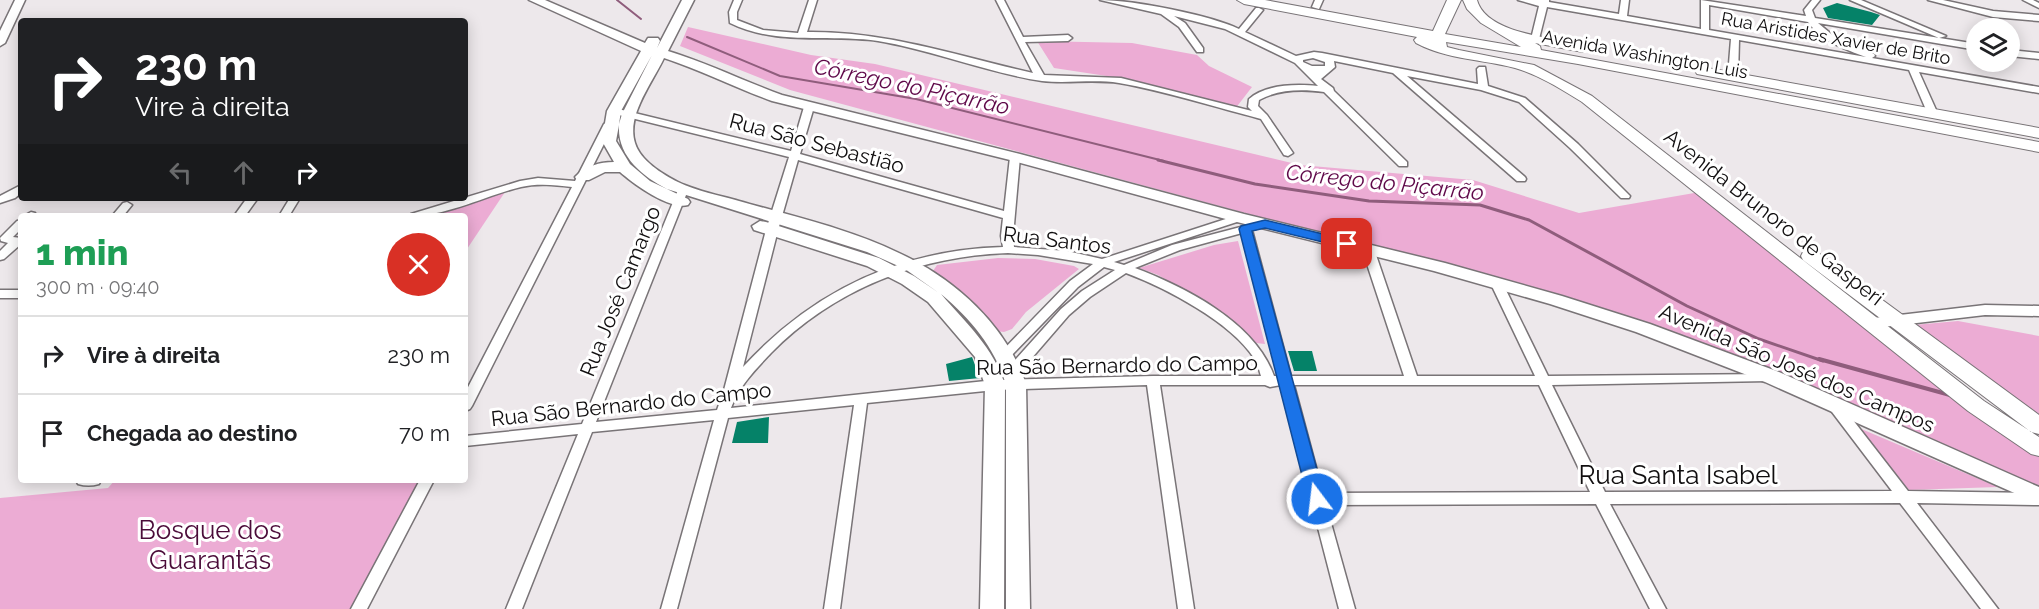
<!DOCTYPE html>
<html lang="pt">
<meta charset="utf-8">
<style>
body{margin:0;font-family:Raleway,sans-serif;background:#f6f6f6;color:#202124;height:100vh;display:flex;flex-direction:column;font-size:22px;white-space:nowrap}
*{box-sizing:border-box;margin:0}
p{font-size:20px;color:#757577}
.icon{flex:none;width:33px;height:33px;fill:none;stroke:currentColor;stroke-width:2;stroke-linecap:round;stroke-linejoin:round}
.map{position:relative;flex:1;overflow:hidden}
.drawer{position:absolute;left:18px;top:213px;width:450px;height:270px;display:flex;flex-direction:column;background:#fff;border-radius:6px;box-shadow:0 3px 15px #0003}
.drawer>*{flex:none}
.top-card{position:absolute;left:18px;top:18px;width:450px;height:183px;border-radius:6px;box-shadow:0 3px 15px #0003;background:#202124;color:#fff;overflow:hidden}
.buttons{position:absolute;left:1966px;top:18px;display:grid;gap:12px}
.buttons a{display:grid;place-items:center;width:54px;height:54px;border-radius:50%;background:#fff;box-shadow:0 3px 15px #0003;font-size:30px}
.pin{position:absolute;display:grid;place-items:center;width:51px;height:51px;color:#fff;margin:-26px;border-radius:12px;box-shadow:0 3px 9px #0006}
.me{position:absolute;width:66px;margin:-33px;rotate:345deg;stroke-linejoin:round;filter:drop-shadow(0 0 4px #0008)}
.turn{display:flex;align-items:center;gap:21px;height:126px;padding:0 18px;font-size:27px}
.turn .icon{width:78px;height:78px;stroke-width:2.5}
.turn b{display:block;font-size:42px;line-height:51px}
.lanes{display:flex;align-items:center;height:57px;padding:0 18px;background:#0003;justify-content:center;gap:30px;direction:ltr}
.lanes .off{opacity:.35}
.round{display:grid;place-items:center;flex:none;width:63px;height:63px;border-radius:32px;background:#f6f6f6}
.summary{display:flex;align-items:center;justify-content:space-between;height:102px;padding:0 18px}
h1{font-size:36px;font-weight:800;line-height:45px;color:#1e9e55}
ul{padding:0;list-style:none}
li{display:flex;align-items:center;gap:18px;height:78px;padding:0 18px;border-top:2px solid #e0e0e0}
li div{flex:1}
li b{display:block;font-size:22px}
li em{font-style:normal}
.map>svg:first-child{display:block}
</style>
<div class="map">
<svg width="2039" height="609" viewBox="0 0 2039 609">
<rect width="100%" height="100%" fill="#ede8eb"/>
<path fill="#ecacd4" d="M688 27 811 55 875 64 1300 165 1473 180 1579 213 1700 192 2039 451V493L1787 377 1497 281 790 90 680 46Z
M1037 41 1132 43 1197 55 1209 66 1252 87 1235 109 1133 80 1054 68Z
M505 192 465 252V216H430Z
M1238 241 1265 344 1256 343 1219 310 1158 275 1139 268 1214 245Z
M998 258 1035 259 1074 266 1079 269 1026 312 1012 329 1004 332 996 331 933 271 937 265Z
M1958 321 2039 336V416L1914 325Z
M1859 428 1998 487 1909 490Z
M115 480H421L356 609H0V498L108 488Z"/>
<g fill="none" stroke-linecap="round" stroke-linejoin="round">
<path stroke="#8f5d7c" stroke-width="2" d="M617 0 641 19
M687 37 780 76 916 99 1164 161"/>
<path stroke="#8f5d7c" stroke-width="3" d="M1158 160 1255 184 1369 201 1480 205 1529 220 1687 306 1759 339 1823 361"/>
<path stroke="#8f5d7c" stroke-width="4" d="M1819 359 1950 395"/>
</g>
<path fill="#058268" d="M1837 3 1871 12 1880 15 1872 25 1828 18 1823 8Z
M1288 351H1312L1317 371H1294Z
M972 357 980 378 949 381 946 364Z
M769 417 768 443H732L737 422Z"/>
<g fill="none" stroke-linecap="round" stroke-linejoin="round">
<g stroke="#797477" stroke-width="3">
<path id="minor" d="M734 0H742L737 12V20L763 30 798 33 809 0H817L807 32C887 31 957 56 1033 73L996 0H1004L1023 37 1068 35 1072 38 1068 41 1025 42 1044 75 1121 78 1252 111 1248 107 1249 99C1266 84 1296 84 1318 86L1295 63 1225 29 1174 16 1185 23 1203 48V52H1197L1179 27 1161 14 1100 0C1133 0 1210 15 1239 29L1256 8H1259L1263 10 1245 32 1296 56 1314 52 1322 53 1478 84 1477 69 1479 67H1485L1488 86 1525 98 1578 144 1630 196 1629 198H1621L1570 148 1519 102 1481 90 1407 76 1525 177 1526 179 1525 181H1517L1393 73 1334 61 1335 67 1321 79 1333 88 1334 91 1407 162V166H1399L1324 92C1302 89 1279 89 1259 100L1258 106 1267 115 1293 153 1288 156 1284 155 1261 119C1215 107 1165 91 1119 83 1093 79 1067 84 1042 81 988 73 933 50 878 41 828 34 776 46 730 23L729 12ZM1313 58 1325 62V66H1312L1303 62V60Z
M1315 0H1323L1319 9 1312 7Z
M1518 0H1549V2L1619 14 1621 0H1629L1627 16 1701 29V0L1806 16 1804 10 1812 0H1820L1812 10 1815 18 1977 44V50L1818 23 1836 38 1874 54 1875 56 1872 58 2039 87V93L1919 72 1937 112 1932 115 1927 112 1909 70 1739 40 1738 76 1733 79 1728 76 1731 39 1547 7 1539 39 1535 42 1531 39 1539 6ZM1709 5 1808 22C1822 41 1844 49 1866 57L1709 30Z
M1850 0H1861L1946 36 1939 38Z
M1928 0H1943L1993 11 2039 15V21L1993 17Z
M2023 0H2033L2039 3V8Z
M2010 50 2039 53V59L2010 56Z
M809 104 814 107 800 154 1004 211 1010 157 1011 155H1019L1020 157 1013 236 1014 247 1067 251 1102 259 1235 216H1243L1244 218 1243 220 1114 262 1124 265 1172 245 1252 224 1256 225 1258 227 1256 229 1252 230 1291 376H1404L1362 249 1368 246 1374 249 1417 376H1535L1490 282 1496 278 1502 282 1548 376 1773 374 1774 377 1773 380 1768 381 1552 385 1605 492 1892 491 1829 408 1827 405 1829 402H1839L1908 491 2039 493V505L1917 503 1998 609H1981L1900 503 1610 504 1666 609H1650L1596 504 1326 505 1355 609H1339L1281 385 1270 387 1265 385H1160L1194 609H1178L1147 385 995 390 867 403 840 609H824L854 405 728 418 677 609H661L714 420 592 432 522 609H506L578 434 465 446V436L582 424 678 190 683 187 688 190 596 422 717 410 724 390 766 230 789 157 611 113 609 111 614 108 791 151 804 107ZM798 160 1003 218 1001 236 1003 247C899 250 813 291 743 367L778 230ZM1242 233 1279 376H1274C1255 322 1185 287 1135 268L1180 250ZM1008 253 1038 255 1093 264 1070 281 1001 352 999 355 1005 359 1009 358 1078 287 1104 267 1115 270 1082 291 1061 309 1008 368 1007 371 1008 374H1018L1069 315 1090 297 1126 273C1166 288 1231 322 1254 358 1258 363 1259 370 1261 376H1153L995 380 731 408C739 386 755 370 771 353 834 289 919 256 1008 253ZM1294 385H1539L1590 492 1323 493Z
M609 121 614 124 472 406 470 409 465 411V393L572 187C555 185 538 183 521 187 484 196 448 216 410 216L411 214 520 181 538 178 575 181 604 124Z
M21 185V193L15 198 0 203V196Z
M247 198H258L245 216H234Z
M290 198H300L289 216H279Z
M127 202 132 205 123 216H112L123 203Z
M31 212 35 213 36 216H24Z
M21 220V229L13 237 21 238V244L4 259 0 260V251L8 243 1 241 0 238 17 221Z
M0 290H21V298H0Z
M76 480H101L99 484C92 486 85 486 78 484Z
M420 480H434L367 609H351Z"/>
</g>
<g stroke="#797477" stroke-width="3">
<path id="tertiary" d="M15 0H25L5 43 0 46V31Z
M1985 305 2039 306V316L1985 315 1874 328 1866 323 1874 318Z"/>
</g>
<g stroke="#797477" stroke-width="3">
<path id="secondary" d="M529 0H545L645 43 648 38H658L660 41 657 48 682 0H694L668 51C707 63 744 81 782 95L1020 154 1244 214 1445 263 1562 296 1650 324 1779 372 2039 487V504L1765 382 1636 332 1550 304 1434 271 1233 221 1010 160 772 101C736 88 701 70 664 58 653 82 626 115 635 143 640 160 662 174 678 182 697 191 718 195 739 201 792 216 849 229 899 253 955 279 1006 325 1026 384L1030 609H1006V384C994 347 971 319 941 294 966 323 994 348 1005 385L1004 609H980L985 385 975 357 928 302 902 284 867 266 754 230 752 226 760 221 766 222 879 258 914 276 939 293 905 269 867 252 667 189C642 176 617 156 619 125L616 141 630 164 650 181 688 199 690 202 688 205C669 210 634 184 620 172H605L589 180H577L575 177C585 166 600 162 614 162L602 141 607 111 641 51ZM652 55 622 114 619 124 621 111Z"/>
</g>
<g stroke="#797477" stroke-width="2">
<path id="primary" d="M1237 0H1265L1433 31 1447 0H1461L1445 34 1521 47 1481 23 1467 9 1463 0H1477C1486 34 1554 38 1583 44L1590 48 1583 52 1535 43 1540 46 1541 50 2039 142V152L1578 64 1446 42 1447 47 1459 50 1534 65 1592 96 1984 401 2039 437V456L2031 454 1968 411 1582 102C1561 89 1539 75 1515 68 1481 59 1448 60 1416 43L1414 40 1417 37 1244 4Z
M1702 67 2039 128V138L1697 74 1695 71 1697 68Z
M1810 250 1817 252 2039 415V434L2031 432 1803 260 1801 256 1803 252Z"/>
</g>
<use href="#minor" fill="#fff" fill-rule="evenodd"/>
<use href="#tertiary" fill="#fff" fill-rule="evenodd"/>
<use href="#secondary" fill="#fff" fill-rule="evenodd"/>
<use href="#primary" fill="#fff" fill-rule="evenodd"/>
</g>
<path fill="#1a73e8" stroke="#114b97" stroke-width="1.5" d="M1265 220 1352 241 1353 244 1347 248 1265 228 1252 231 1325 499 1322 504 1317 506 1311 504 1308 499 1239 229 1241 226Z"/>
<g text-anchor="middle" dominant-baseline="central" stroke-width="6" stroke-linejoin="round" paint-order="stroke">
<g font-size="18" fill="#100e0f" stroke="#fff">
<text transform="translate(1836 38) rotate(10)">Rua Aristides Xavier de Brito</text>
<text transform="translate(1645 54) rotate(10)">Avenida Washington Luis</text>
</g>
<g font-size="21" fill="#100e0f" stroke="#fff">
<text transform="translate(817 143) rotate(15)">Rua São Sebastião</text>
<text transform="translate(1774 217) rotate(38)">Avenida Brunoro de Gasperi</text>
<text transform="translate(1057 240) rotate(7)">Rua Santos</text>
<text transform="translate(620 291) rotate(-68)">Rua José Camargo</text>
<text transform="translate(1117 365) rotate(-1)">Rua São Bernardo do Campo</text>
<text transform="translate(1797 368) rotate(23)">Avenida São José dos Campos</text>
<text transform="translate(631 404) rotate(-6)">Rua São Bernardo do Campo</text>
</g>
<g font-size="22" font-style="italic" fill="#5f0849" stroke="#fff">
<text transform="translate(912 86) rotate(12)">Córrego do Piçarrão</text>
<text transform="translate(1385 182) rotate(6)">Córrego do Piçarrão</text>
</g>
<g font-size="26" fill="#100e0f" stroke="#fff">
<text x="1678" y="475">Rua Santa Isabel</text>
</g>
<g font-size="26" fill="#4b0b39" stroke="#fff">
<text x="210" y="530">Bosque dos<tspan x="210" dy="30">Guarantãs</tspan></text>
</g>
</g>
</svg>
<div class="buttons">
<a><svg class="icon" aria-label="layers" viewBox="0 0 24 24"><path d="M12 4l9 5-9 5-9-5zM3 14l9 5 9-5"/></svg></a>
</div>
<div class="pin" style="left:1347px;top:244px;background:#d93025"><svg class="icon" aria-label="arrive" viewBox="0 0 24 24"><path d="M6 21V4h12l-3 4 3 4H6"/></svg></div>
<svg class="me" style="left:1317px;top:499px" viewBox="-20 -20 40 40"><circle r="17" fill="#1a73e8" stroke="#fff" stroke-width="3"/><path d="M0-11L8 9 0 5-8 9z" fill="#fff"/></svg>
<div class="top-card">
<div class="turn"><svg class="icon" aria-label="right" viewBox="0 0 24 24"><path d="M7 20v-9h11M14 6l5 5-5 5"/></svg><div><b>230 m</b>Vire à direita</div></div>
<div class="lanes"><svg class="icon off" aria-label="left" viewBox="0 0 24 24"><path d="M17 20v-9H6M10 6l-5 5 5 5"/></svg><svg class="icon off" aria-label="ahead" viewBox="0 0 24 24"><path d="M12 20V5M6 11l6-6 6 6"/></svg><svg class="icon" aria-label="right" viewBox="0 0 24 24"><path d="M7 20v-9h11M14 6l5 5-5 5"/></svg></div>
</div>
<section class="drawer">
<div class="summary"><div><h1>1 min</h1><p>300 m · 09:40</p></div><a class="round" style="background:#d93025;color:#fff"><svg class="icon" aria-label="close" viewBox="0 0 24 24"><path d="M6 6l12 12M18 6L6 18"/></svg></a></div>
<ul>
<li><svg class="icon" aria-label="right" viewBox="0 0 24 24"><path d="M7 20v-9h11M14 6l5 5-5 5"/></svg><div><b>Vire à direita</b></div><em>230 m</em></li>
<li><svg class="icon" aria-label="arrive" viewBox="0 0 24 24"><path d="M6 21V4h12l-3 4 3 4H6"/></svg><div><b>Chegada ao destino</b></div><em>70 m</em></li>
</ul>
</section>
</div>
